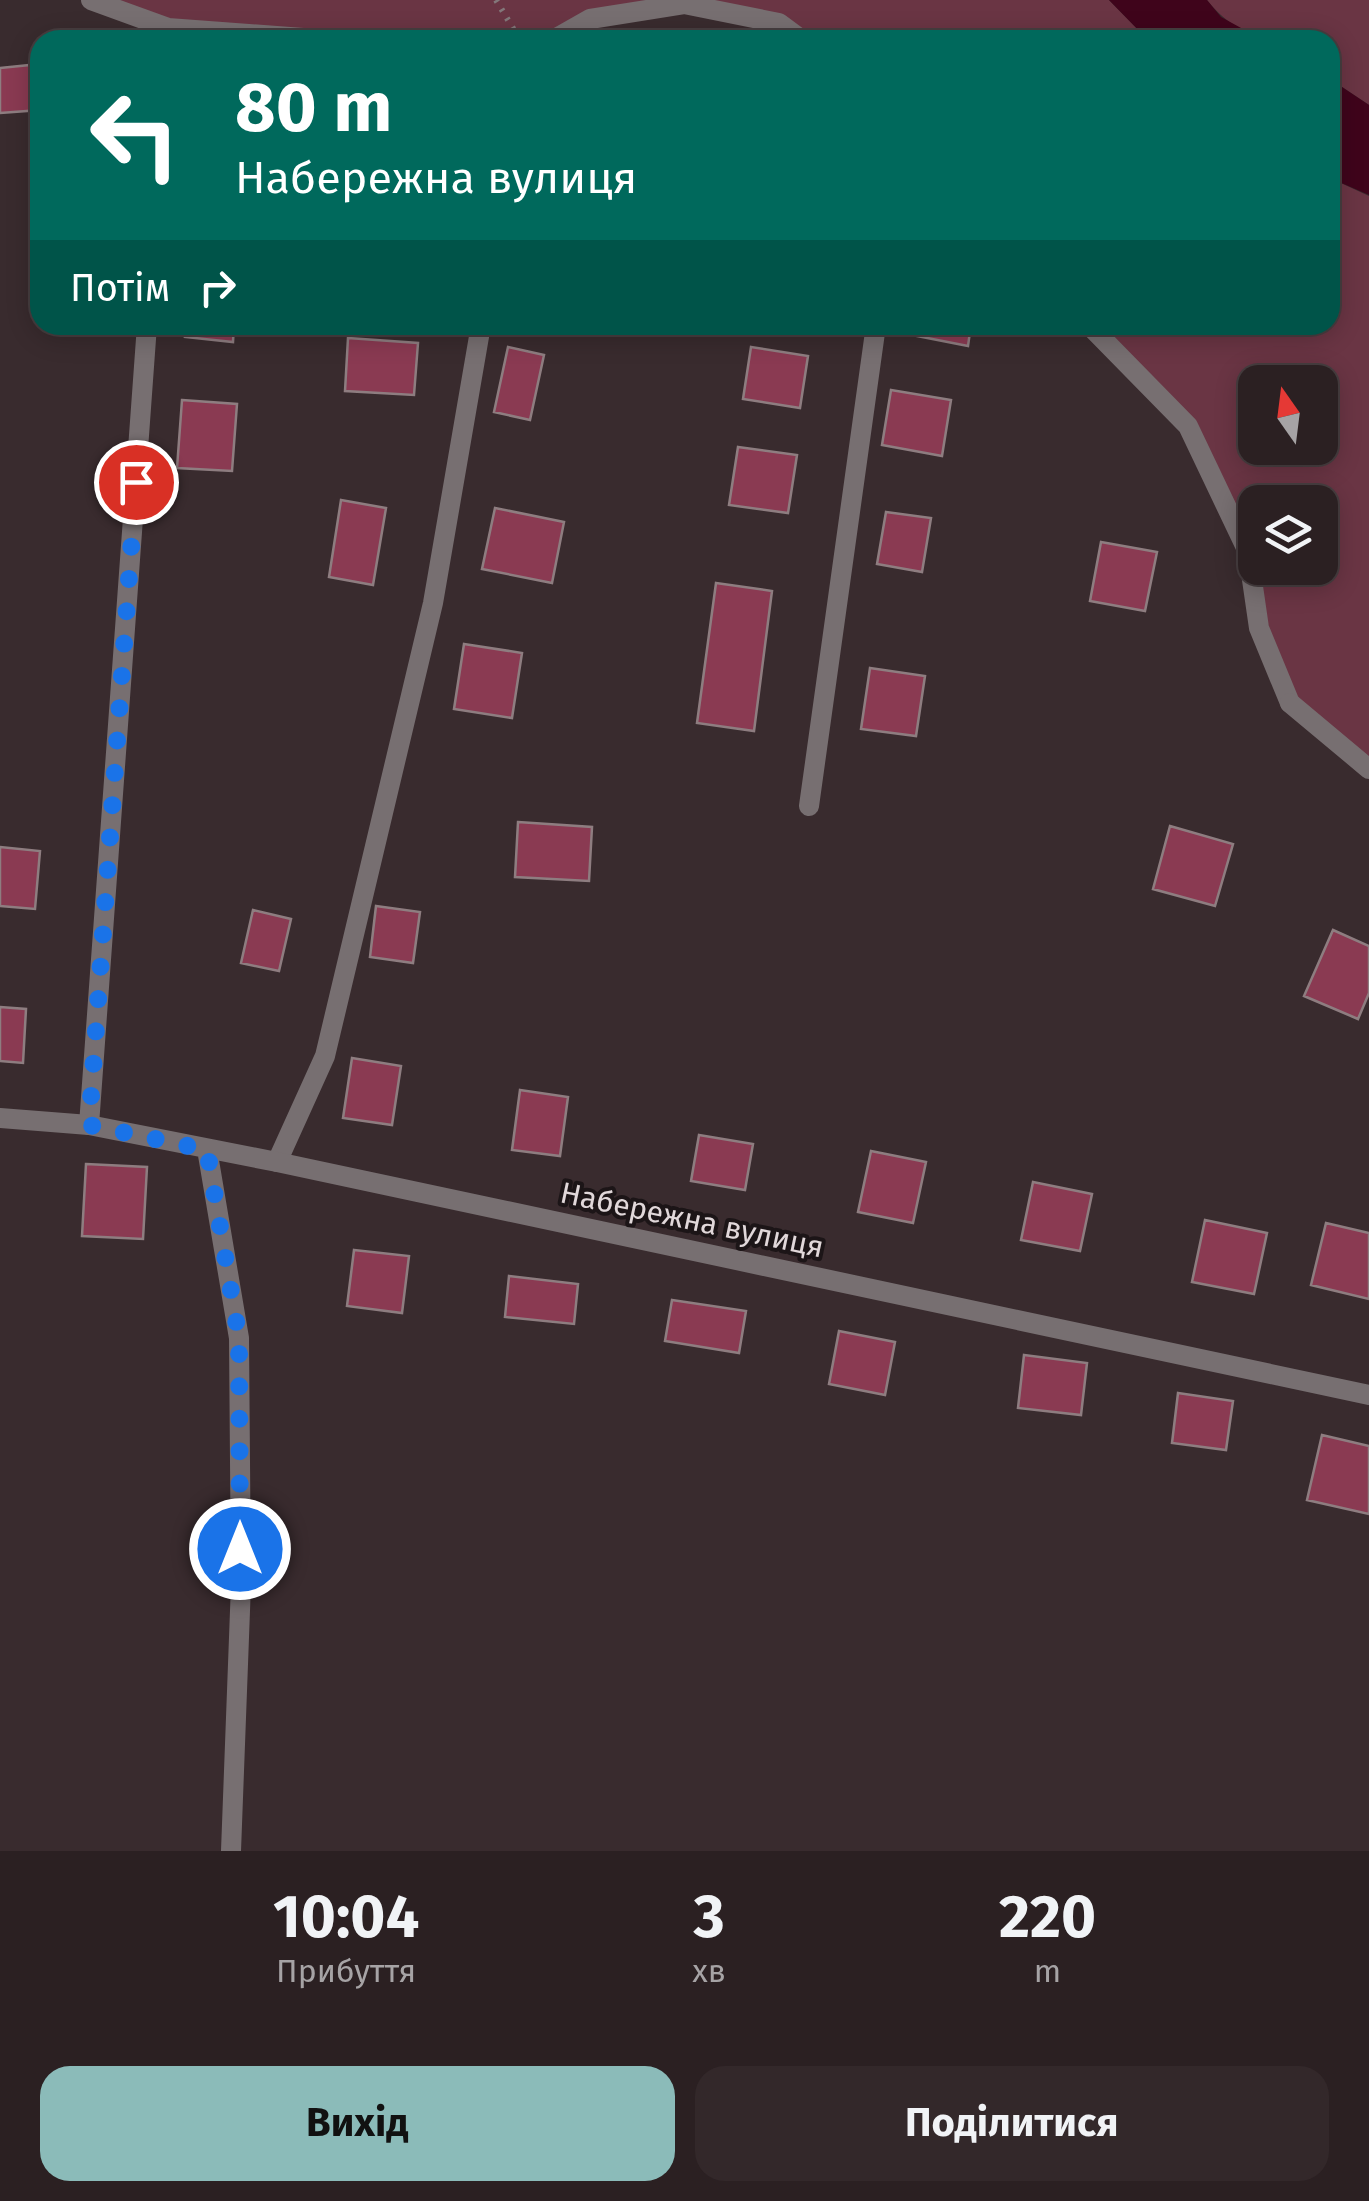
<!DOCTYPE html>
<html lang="uk">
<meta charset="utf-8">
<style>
body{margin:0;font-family:"Fira Sans",sans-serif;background:#33282a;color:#f1f3f6;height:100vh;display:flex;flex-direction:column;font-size:38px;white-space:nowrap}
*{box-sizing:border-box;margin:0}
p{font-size:32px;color:#a6a3a5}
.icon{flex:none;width:55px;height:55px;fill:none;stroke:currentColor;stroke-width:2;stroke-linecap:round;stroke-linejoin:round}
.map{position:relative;height:1851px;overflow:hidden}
.details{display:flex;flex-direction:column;background:#2b2022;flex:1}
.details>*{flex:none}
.top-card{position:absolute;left:30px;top:30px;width:1310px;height:305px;border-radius:30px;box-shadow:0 5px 25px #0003,0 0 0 2px #473e40;background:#00695c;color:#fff;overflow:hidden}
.needle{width:65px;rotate:346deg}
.tools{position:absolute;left:1238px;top:365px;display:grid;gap:20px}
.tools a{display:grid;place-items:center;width:100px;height:100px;border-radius:20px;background:#2b2022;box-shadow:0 5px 25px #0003,0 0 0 2px #473e40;font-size:50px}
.pin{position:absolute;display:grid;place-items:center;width:85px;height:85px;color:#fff;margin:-42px;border:5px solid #fff;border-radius:50%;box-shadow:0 2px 10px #0007}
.me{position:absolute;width:110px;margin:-55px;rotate:0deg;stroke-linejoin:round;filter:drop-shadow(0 0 8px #0008)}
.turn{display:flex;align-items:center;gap:35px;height:210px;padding:0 40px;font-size:45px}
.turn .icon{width:130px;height:130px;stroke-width:2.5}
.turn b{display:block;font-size:70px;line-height:85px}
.then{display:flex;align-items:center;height:95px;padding:0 40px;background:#0003;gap:20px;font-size:38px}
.eta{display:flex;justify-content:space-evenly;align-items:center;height:170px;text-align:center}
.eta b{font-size:60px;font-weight:700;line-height:70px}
.action{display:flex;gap:20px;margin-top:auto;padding:20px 40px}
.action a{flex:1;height:115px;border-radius:30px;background:#8bbbb9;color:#111;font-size:40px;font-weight:700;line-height:115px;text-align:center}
.action a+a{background:#33282a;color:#f1f3f6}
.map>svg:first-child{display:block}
</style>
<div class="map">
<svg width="1369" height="1851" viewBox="0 0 1369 1851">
<rect width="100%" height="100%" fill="#392b2e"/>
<path fill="#6a3544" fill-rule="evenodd" d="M91 0H1109L1148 40H802L684 4 590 19 553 40H330L168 28Z
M1207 0H1369V105L1330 79V40C1278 40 1243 45 1207 0Z
M1330 178 1369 196V769L1290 703 1248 552 1188 426 1089 325H1330ZM1255 382H1320V448H1255ZM1255 502H1320V568H1255Z"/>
<path fill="#3f041b" d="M1109 0H1207L1221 17 1263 40H1148Z
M1330 79 1369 105V195L1330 178Z"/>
<path fill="#8a3a52" stroke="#8e7d80" stroke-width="2.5" d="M40 64V110L0 113V68Z
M187 325H234L233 342 185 337Z
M919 325H971L968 346 917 336Z
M348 338 418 343 414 395 345 391Z
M508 347 544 355 530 420 494 412Z
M751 347 808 356 800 408 743 399Z
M891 390 951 400 942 456 882 445Z
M182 400 237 404 232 471 177 468Z
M738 447 797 455 788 513 729 505Z
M341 500 386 508 373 585 329 577Z
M495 508 564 522 552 583 482 569Z
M886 512 931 518 922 572 877 564Z
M1101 542 1157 552 1145 611 1090 601Z
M716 583 772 591 754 731 697 723Z
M464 644 522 653 512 718 454 709Z
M870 668 925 676 916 736 861 729Z
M518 822 592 827 589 881 515 877Z
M1170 826 1233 844 1215 906 1153 889Z
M0 847 40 851 35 909 0 906Z
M376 906 420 912 413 963 370 957Z
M253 910 291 919 279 971 241 963Z
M1333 930 1369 946V993L1358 1019 1304 996Z
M0 1007 26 1009 23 1063 0 1061Z
M352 1058 401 1066 392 1125 343 1118Z
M520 1090 568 1097 560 1156 512 1150Z
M699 1135 753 1144 745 1190 691 1181Z
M871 1151 926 1162 913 1223 858 1212Z
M86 1164 147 1167 143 1239 82 1236Z
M1033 1182 1092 1194 1080 1251 1021 1240Z
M1205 1220 1267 1233 1254 1294 1192 1282Z
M1326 1223 1369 1233V1299L1311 1285Z
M354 1250 409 1256 402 1313 347 1306Z
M509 1276 578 1284 574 1324 505 1317Z
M672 1300 746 1311 739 1353 665 1341Z
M839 1331 895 1342 885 1395 829 1384Z
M1024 1355 1087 1363 1081 1415 1018 1408Z
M1178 1393 1233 1401 1226 1450 1172 1443Z
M1322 1435 1369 1446V1514L1307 1500Z"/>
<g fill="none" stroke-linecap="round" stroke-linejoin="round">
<path stroke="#83777a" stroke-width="6" stroke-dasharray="2.5 8" stroke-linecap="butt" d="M496 0 520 40"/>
<path stroke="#776f71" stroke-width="20" d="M91 0 168 28 330 40
M553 40 590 19 684 4 779 23 802 40
M1089 325 1188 426 1248 552 1259 628 1290 703
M809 806 876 325
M89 1125 147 325
M277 1162 325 1056 433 603 481 325"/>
<path stroke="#776f71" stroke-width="20" d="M1290 703 1369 769
M0 1118 89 1125 277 1162 1369 1395
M207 1149 239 1338 241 1584 231 1851"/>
</g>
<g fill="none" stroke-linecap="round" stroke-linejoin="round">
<path stroke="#1a73e8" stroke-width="18" stroke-dasharray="0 32.4" d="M136 482 89 1125 207 1150 239 1338 240 1549"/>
</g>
<g text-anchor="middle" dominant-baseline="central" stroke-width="8" stroke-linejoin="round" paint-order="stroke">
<g font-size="30" fill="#e1d8da" stroke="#1c1517">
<text transform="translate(692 1220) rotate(12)">Набережна вулиця</text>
</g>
</g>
</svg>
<div class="tools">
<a><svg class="needle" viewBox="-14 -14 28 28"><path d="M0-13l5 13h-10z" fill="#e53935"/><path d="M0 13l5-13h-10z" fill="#a6a3a5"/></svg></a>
<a><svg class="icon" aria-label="layers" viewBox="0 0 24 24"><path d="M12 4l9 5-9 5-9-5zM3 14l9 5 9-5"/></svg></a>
</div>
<div class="pin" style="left:136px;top:482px;background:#d93025"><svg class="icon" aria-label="arrive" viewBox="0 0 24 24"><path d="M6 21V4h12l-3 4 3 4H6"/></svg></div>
<svg class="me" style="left:240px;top:1549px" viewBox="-20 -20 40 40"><circle r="17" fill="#1a73e8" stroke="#fff" stroke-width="3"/><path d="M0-11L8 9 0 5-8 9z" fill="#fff"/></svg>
<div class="top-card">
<div class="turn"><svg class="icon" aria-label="left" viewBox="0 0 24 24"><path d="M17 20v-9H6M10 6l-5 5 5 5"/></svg><div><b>80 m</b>Набережна вулиця</div></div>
<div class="then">Потім<svg class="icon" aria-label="right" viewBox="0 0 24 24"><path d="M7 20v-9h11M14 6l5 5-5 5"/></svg></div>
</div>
</div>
<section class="details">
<div class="eta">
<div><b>10:04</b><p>Прибуття</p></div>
<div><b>3</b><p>хв</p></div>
<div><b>220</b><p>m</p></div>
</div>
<div class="action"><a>Вихід</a><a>Поділитися</a></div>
</section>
